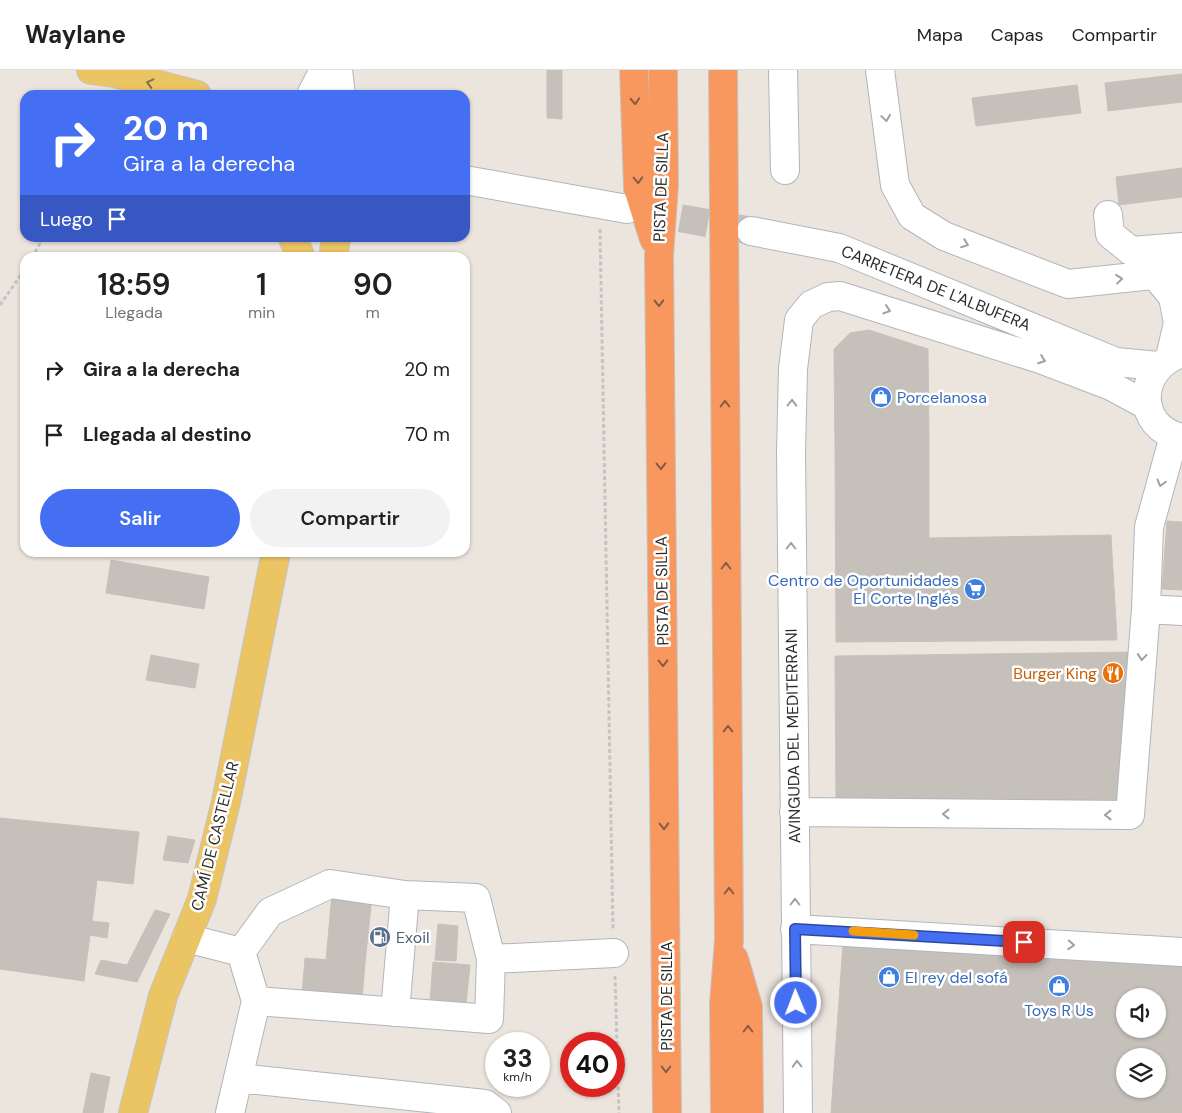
<!DOCTYPE html>
<html lang="es">
<meta charset="utf-8">
<style>
body{margin:0;font-family:"DM Sans",sans-serif;background:#f2f2f2;color:#202124;height:100vh;display:flex;flex-direction:column;font-size:19px;white-space:nowrap}
*{box-sizing:border-box;margin:0}
p{font-size:16px;color:#757577}
.icon{flex:none;width:28px;height:28px;fill:none;stroke:currentColor;stroke-width:2;stroke-linecap:round;stroke-linejoin:round}
.map{position:relative;flex:1;overflow:hidden}
.panel{position:absolute;left:20px;top:182px;width:450px;height:305px;display:flex;flex-direction:column;background:#fff;border-radius:15px;box-shadow:0 1px 4px #0004}
.panel>*{flex:none}
.banner{position:absolute;left:20px;top:20px;width:450px;height:152px;border-radius:15px;box-shadow:0 1px 4px #0004;background:#456ff3;color:#fff;overflow:hidden}
.controls{position:absolute;left:1116px;top:918px;display:grid;gap:10px}
.controls a{display:grid;place-items:center;width:50px;height:50px;border-radius:50%;background:#fff;box-shadow:0 1px 4px #0004;font-size:25px}
.speed{position:absolute;left:485px;top:962px;display:flex;gap:10px;font-size:25px;font-weight:700;text-align:center}
.speed>*{display:grid;place-content:center;width:65px;height:65px;border-radius:50%;background:#fff;box-shadow:0 1px 4px #0004;line-height:1}
.speed small{font-size:12px;font-weight:400}
.speed .limit{border:8px solid #d22;background:#fff;color:#111}
.pin{position:absolute;display:grid;place-items:center;width:42px;height:42px;color:#fff;margin:-21px;border-radius:10px;box-shadow:0 2px 8px #0006}
.me{position:absolute;width:55px;margin:-28px;rotate:359deg;stroke-linejoin:round;filter:drop-shadow(0 0 4px #0008)}
.turn{display:flex;align-items:center;gap:18px;height:105px;padding:0 20px;font-size:22px}
.turn .icon{width:65px;height:65px;stroke-width:2.5}
.turn b{display:block;font-size:35px;line-height:42px}
.then{display:flex;align-items:center;height:48px;padding:0 20px;background:#0003;gap:10px;font-size:19px}
.eta{display:flex;justify-content:space-evenly;align-items:center;height:85px;text-align:center}
.eta b{font-size:30px;font-weight:600;line-height:35px}
.button{display:flex;gap:10px;margin-top:auto;padding:10px 20px}
.button a{flex:1;height:58px;border-radius:30px;background:#456ff3;color:#fff;font-size:20px;font-weight:600;line-height:58px;text-align:center}
.button a+a{background:#f2f2f2;color:#202124}
ul{padding:0;list-style:none}
li{display:flex;align-items:center;gap:15px;height:65px;padding:0 20px}
li div{flex:1}
li b{display:block;font-size:19px}
li em{font-style:normal}
header{display:flex;align-items:center;gap:30px;box-sizing:border-box;height:70px;padding:0 25px;background:#fff;border-bottom:1px solid #e0e0e0}
header strong{font-size:24px}
nav{display:flex;gap:28px;margin-inline-start:auto;font-size:18px}
.map>svg:first-child{display:block}
</style>
<header>
<strong>Waylane</strong>
<nav><a>Mapa</a><a>Capas</a><a>Compartir</a></nav>
</header>
<div class="map">
<svg width="1182" height="1043" viewBox="0 0 1182 1043">
<rect width="100%" height="100%" fill="#ece5de"/>
<path fill="#c5c0b9" stroke="#c8c1b8" fill-rule="evenodd" d="M547 0H562V49L547 48Z
M1182 4V32L1108 41 1105 13Z
M1077 15 1081 43 976 56 972 28Z
M1182 98V127L1119 135 1116 107Z
M869 260 928 279 929 374 835 376 834 279 850 263Z
M929 374V468L1111 465 1117 570 836 572 835 376Z
M1167 451 1182 452V520L1162 519Z
M111 490 209 507 204 539 106 523Z
M1134 582 1124 730 836 733 835 586Z
M151 585 199 594 195 618 146 610Z
M0 748 139 762 133 814 97 810 92 851 109 853 107 868 90 865 84 911 0 899Z
M168 766 195 770 188 793 163 790Z
M332 824 372 827 365 893 326 890Z
M155 840 170 844 137 912 95 904 101 890 127 895Z
M438 854 458 856 456 891 435 890Z
M843 874 1182 896V1043H831ZM1125 926H1158V959H1125ZM1125 986H1158V1019H1125Z
M305 888 365 893 362 930 302 925Z
M433 892 470 895 466 934 430 931Z
M91 1003 110 1007 103 1043H83Z"/>
<g fill="none" stroke-linecap="round" stroke-linejoin="round">
<path stroke="#c5c0ba" stroke-width="28" stroke-dasharray="28 14" stroke-linecap="butt" d="M639 141 747 160"/>
<g stroke="#b1b5be" stroke-width="30">
<path id="minor" d="M338 0 341 25
M783 0 785 100
M880 0 895 115 912 146 944 166 1068 214 1182 202
M311 25 324 0
M465 110 627 139
M1108 145 1110 164 1131 181 1182 177
M751 161 839 178 1116 292 1158 296
M1155 205 1173 227 1178 253 1170 287
M1182 283C1136 298 1134 357 1182 368
M1146 539 1182 541
M794 742 1130 745 1146 539 1149 457 1174 366
M330 814 405 825 476 828 491 889 489 949 256 931 241 882 270 842Z
M795 859 1182 882
M186 868 241 882
M491 889 614 883
M395 942 405 825
M238 1008 485 1034 497 1043
M230 1043 256 931
M798 1043 791 382 793 299 799 250 811 235 828 227 840 226 1040 289 1111 316 1148 336"/>
</g>
<g stroke="#c4c4c4" stroke-width="30">
<path id="major" d="M91 0 114 3 197 25
M293 168 301 188
M333 188 336 168
M133 1043 163 926 202 829 226 732 276 482"/>
</g>
<g stroke="#c4c4c4" stroke-width="30">
<path id="highway" d="M634 0 638 118 654 169
M663 0 664 115 659 185 667 1043
M723 0 729 870 724 934 725 1043
M734 889 748 937 749 1043"/>
</g>
<path stroke="#c4c4c4" stroke-width="3" stroke-dasharray="4 2.5" stroke-linecap="butt" d="M600 159 613 860
M32 188 43 168
M0 235 25 199
M615 906 619 1043"/>
<use href="#minor" stroke="#fff" stroke-width="28"/>
<use href="#major" stroke="#ebc464" stroke-width="28"/>
<use href="#highway" stroke="#f8985e" stroke-width="28"/>
</g>
<defs><path id="oneway-chevron" d="M-2-3.5L2.5 0L-2 3.5" fill="none" stroke-width="1.6" stroke-linecap="round" stroke-linejoin="round" transform="scale(1.25)"/></defs>
<use stroke="#817045" href="#oneway-chevron" transform="translate(150 13) rotate(-165)"/>
<g stroke="#875c42">
<use href="#oneway-chevron" transform="translate(635 31) rotate(87)"/>
<use href="#oneway-chevron" transform="translate(638 110) rotate(88)"/>
<use href="#oneway-chevron" transform="translate(659 233) rotate(89)"/>
<use href="#oneway-chevron" transform="translate(725 334) rotate(-90)"/>
<use href="#oneway-chevron" transform="translate(661 396) rotate(89)"/>
<use href="#oneway-chevron" transform="translate(726 496) rotate(-90)"/>
<use href="#oneway-chevron" transform="translate(663 593) rotate(89)"/>
<use href="#oneway-chevron" transform="translate(728 659) rotate(-90)"/>
<use href="#oneway-chevron" transform="translate(664 756) rotate(89)"/>
<use href="#oneway-chevron" transform="translate(729 821) rotate(-90)"/>
<use href="#oneway-chevron" transform="translate(748 959) rotate(-90)"/>
<use href="#oneway-chevron" transform="translate(666 999) rotate(90)"/>
</g>
<g stroke="#a0a0a0">
<use href="#oneway-chevron" transform="translate(886 48) rotate(82)"/>
<use href="#oneway-chevron" transform="translate(965 174) rotate(21)"/>
<use href="#oneway-chevron" transform="translate(1119 209) rotate(-6)"/>
<use href="#oneway-chevron" transform="translate(887 240) rotate(18)"/>
<use href="#oneway-chevron" transform="translate(1042 290) rotate(20)"/>
<use href="#oneway-chevron" transform="translate(792 333) rotate(-89)"/>
<use href="#oneway-chevron" transform="translate(1161 413) rotate(105)"/>
<use href="#oneway-chevron" transform="translate(791 476) rotate(-90)"/>
<use href="#oneway-chevron" transform="translate(1142 587) rotate(95)"/>
<use href="#oneway-chevron" transform="translate(946 744) rotate(-180)"/>
<use href="#oneway-chevron" transform="translate(1108 745) rotate(-180)"/>
<use href="#oneway-chevron" transform="translate(795 832) rotate(-90)"/>
<use href="#oneway-chevron" transform="translate(1071 875) rotate(4)"/>
<use href="#oneway-chevron" transform="translate(797 994) rotate(-91)"/>
</g>
<g fill="none" stroke-linecap="round" stroke-linejoin="round">
<g stroke="#2d489e" stroke-width="12">
<path id="route" d="M796 933 795 859 1024 872"/>
</g>
<use href="#route" stroke="#456ff3" stroke-width="9"/>
<path stroke="#f59e0b" stroke-width="9" d="M853 861 914 865"/>
</g>
<defs>
<g id="shop-disc" transform="scale(1.125)"><circle r="9.5" fill="#3f7fe0" stroke="#fff"/><path d="M-5-2.5h2.3a2.7 3.5 0 0 1 5.4 0H5L5.5 6h-11ZM-1.5-2.5h3a1.5 2.3 0 0 0-3 0Z" fill="#fff"/></g>
<g id="supermarket-disc" transform="scale(1.125)"><circle r="9.5" fill="#3f7fe0" stroke="#fff"/><path d="M-6-5.5h2.5l.6 2H6L4.5 2H-2.5L-4.4-4H-6ZM-1.5 3.2a1.3 1.3 0 1 0 .1 0ZM3 3.2a1.3 1.3 0 1 0 .1 0Z" fill="#fff"/></g>
<g id="restaurant-disc" transform="scale(1.125)"><circle r="9.5" fill="#e8710a" stroke="#fff"/><path d="M-5-6h1v4h1v-4h1v4h1v-4h1v5L-1.5 .5V6h-2V.5L-5-1ZM5-6V6H3V1.5H1.5Q1.5-4 5-6Z" fill="#fff"/></g>
<g id="fuel-disc" transform="scale(1.125)"><circle r="9.5" fill="#5c6f8a" stroke="#fff"/><path d="M-5.5-6h7V0h2V4h1.3V-2.5L3-4.5l.8-.8L6-3V5H2.5V1h-1V6h-7ZM-4.2-4.7v3.2H.2V-4.7Z" fill="#fff"/></g>
</defs>
<g fill-rule="evenodd">
<use href="#shop-disc" x="881" y="327"/>
<use href="#supermarket-disc" x="975" y="519"/>
<use href="#restaurant-disc" x="1113" y="603"/>
<use href="#fuel-disc" x="380" y="867"/>
<use href="#shop-disc" x="889" y="907"/>
<use href="#shop-disc" x="1059" y="916"/>
</g>
<g text-anchor="middle" dominant-baseline="central" stroke-width="5" stroke-linejoin="round" paint-order="stroke">
<g font-size="16" fill="#2b2b2b" stroke="#fff">
<text transform="translate(661 117) rotate(-88)">PISTA DE SILLA</text>
<text transform="translate(936 218) rotate(22)">CARRETERA DE L'ALBUFERA</text>
<text transform="translate(662 521) rotate(-91)">PISTA DE SILLA</text>
<text transform="translate(793 666) rotate(-91)">AVINGUDA DEL MEDITERRANI</text>
<text transform="translate(215 766) rotate(-76)">CAMÍ DE CASTELLAR</text>
<text transform="translate(666 926) rotate(-90)">PISTA DE SILLA</text>
</g>
<g font-size="16" fill="#366cbe" stroke="#fff" text-anchor="start">
<text x="897" y="327">Porcelanosa</text>
<text x="959" y="510" text-anchor="end">Centro de Oportunidades<tspan x="959" dy="18">El Corte Inglés</tspan></text>
<text x="905" y="907">El rey del sofá</text>
<text x="1059" y="940" text-anchor="middle">Toys R Us</text>
</g>
<g font-size="16" fill="#c56008" stroke="#fff" text-anchor="end">
<text x="1097" y="603">Burger King</text>
</g>
<g font-size="16" fill="#4e5e75" stroke="#fff" text-anchor="start">
<text x="396" y="867">Exoil</text>
</g>
</g>
</svg>
<div class="controls">
<a><svg class="icon" aria-label="sound" viewBox="0 0 24 24"><path d="M4 9h4l5-4v14l-5-4H4zM17 9q2 3 0 6"/></svg></a>
<a><svg class="icon" aria-label="layers" viewBox="0 0 24 24"><path d="M12 4l9 5-9 5-9-5zM3 14l9 5 9-5"/></svg></a>
</div>
<div class="speed"><div>33<small>km/h</small></div><div class="limit">40</div></div>
<div class="pin" style="left:1024px;top:872px;background:#d93025"><svg class="icon" aria-label="arrive" viewBox="0 0 24 24"><path d="M6 21V4h12l-3 4 3 4H6"/></svg></div>
<svg class="me" style="left:796px;top:933px" viewBox="-20 -20 40 40"><circle r="17" fill="#456ff3" stroke="#fff" stroke-width="3"/><path d="M0-11L8 9 0 5-8 9z" fill="#fff"/></svg>
<div class="banner">
<div class="turn"><svg class="icon" aria-label="right" viewBox="0 0 24 24"><path d="M7 20v-9h11M14 6l5 5-5 5"/></svg><div><b>20 m</b>Gira a la derecha</div></div>
<div class="then">Luego<svg class="icon" aria-label="arrive" viewBox="0 0 24 24"><path d="M6 21V4h12l-3 4 3 4H6"/></svg></div>
</div>
<section class="panel">
<div class="eta">
<div><b>18:59</b><p>Llegada</p></div>
<div><b>1</b><p>min</p></div>
<div><b>90</b><p>m</p></div>
</div>
<ul>
<li><svg class="icon" aria-label="right" viewBox="0 0 24 24"><path d="M7 20v-9h11M14 6l5 5-5 5"/></svg><div><b>Gira a la derecha</b></div><em>20 m</em></li>
<li><svg class="icon" aria-label="arrive" viewBox="0 0 24 24"><path d="M6 21V4h12l-3 4 3 4H6"/></svg><div><b>Llegada al destino</b></div><em>70 m</em></li>
</ul>
<div class="button"><a>Salir</a><a>Compartir</a></div>
</section>
</div>
